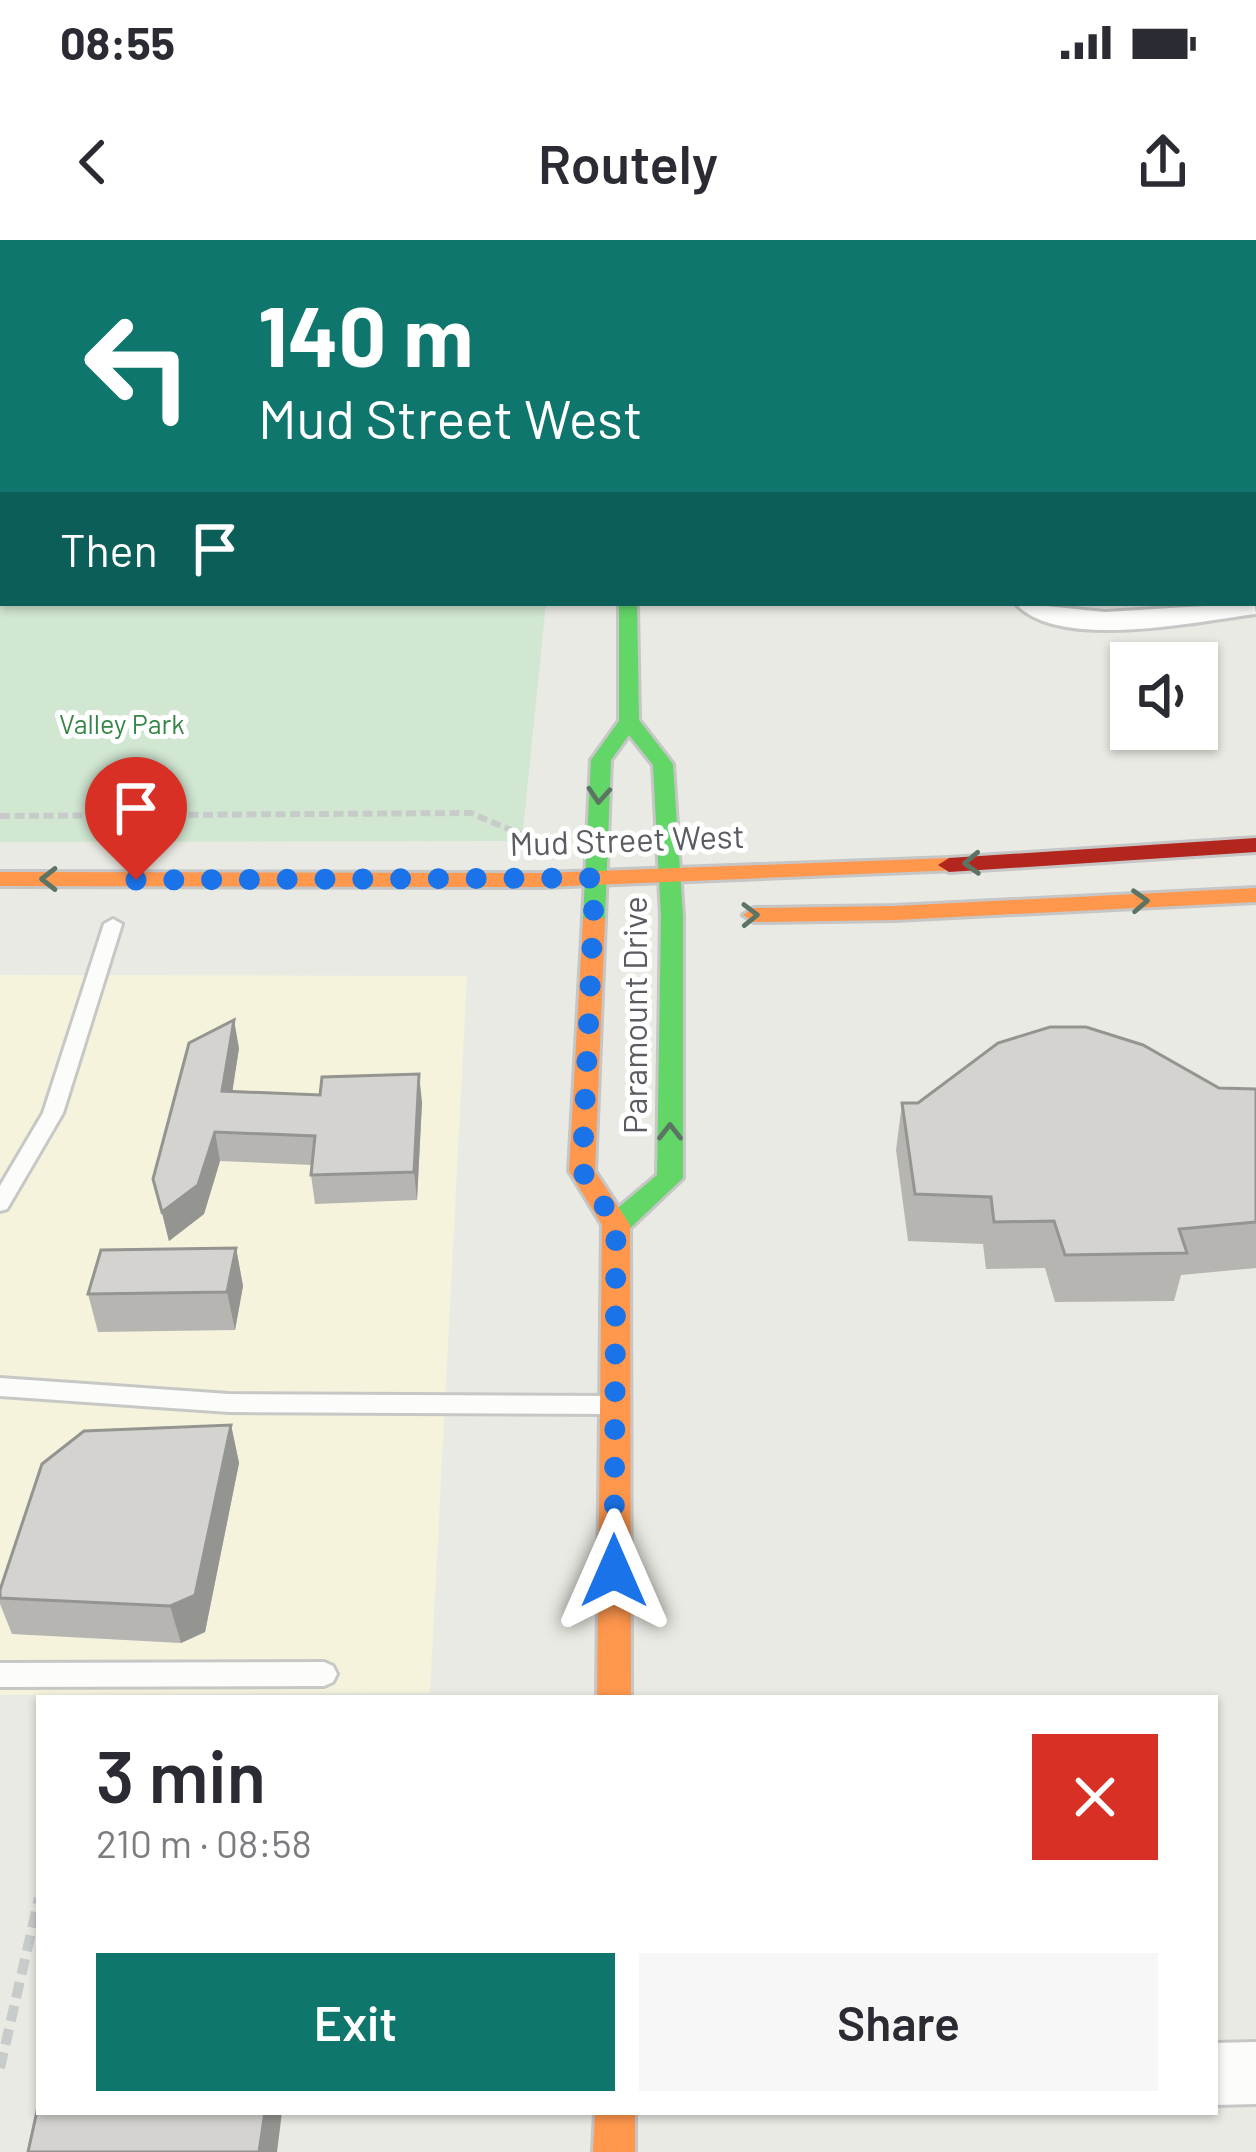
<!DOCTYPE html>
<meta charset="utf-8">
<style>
body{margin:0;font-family:Barlow,sans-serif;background:#f7f7f7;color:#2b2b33;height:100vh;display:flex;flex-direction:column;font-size:45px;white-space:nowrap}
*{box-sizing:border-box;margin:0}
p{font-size:39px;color:#7c7c81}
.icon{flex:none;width:66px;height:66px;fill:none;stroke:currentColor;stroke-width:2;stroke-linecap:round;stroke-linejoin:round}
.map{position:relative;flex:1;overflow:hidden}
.sheet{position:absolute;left:36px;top:1455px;width:1182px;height:420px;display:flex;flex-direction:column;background:#fff;border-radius:0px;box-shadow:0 3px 9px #0004}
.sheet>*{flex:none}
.hud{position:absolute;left:0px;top:0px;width:1257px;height:366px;box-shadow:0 3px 9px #0004;background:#0f766e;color:#fff;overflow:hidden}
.buttons{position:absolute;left:1110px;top:402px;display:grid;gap:24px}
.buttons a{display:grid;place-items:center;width:108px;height:108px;border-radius:0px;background:#fff;box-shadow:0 3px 9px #0004;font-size:60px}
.pin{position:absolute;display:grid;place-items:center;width:102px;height:102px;color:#fff;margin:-123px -51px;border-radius:50% 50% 50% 0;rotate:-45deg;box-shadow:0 0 12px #0007}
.pin .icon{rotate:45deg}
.me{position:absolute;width:132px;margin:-66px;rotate:0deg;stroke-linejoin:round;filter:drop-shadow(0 0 9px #0008)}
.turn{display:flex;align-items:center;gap:42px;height:252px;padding:0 60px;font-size:54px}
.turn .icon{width:156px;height:156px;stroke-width:2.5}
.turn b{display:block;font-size:84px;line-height:102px}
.then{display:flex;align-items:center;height:114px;padding:0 60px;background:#0003;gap:24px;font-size:45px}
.round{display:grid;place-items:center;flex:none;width:126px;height:126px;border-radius:0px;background:#f7f7f7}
.headline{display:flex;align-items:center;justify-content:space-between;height:204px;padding:0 60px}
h1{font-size:72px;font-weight:600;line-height:90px}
.action{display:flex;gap:24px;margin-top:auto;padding:24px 60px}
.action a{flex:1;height:138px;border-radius:0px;background:#0f766e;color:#fff;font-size:48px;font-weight:600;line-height:138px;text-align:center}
.action a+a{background:#f7f7f7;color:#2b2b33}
.status{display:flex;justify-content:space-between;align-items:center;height:84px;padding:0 60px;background:#fff;direction:ltr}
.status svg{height:33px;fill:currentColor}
header{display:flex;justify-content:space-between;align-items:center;height:156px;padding:0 60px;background:#fff;font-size:54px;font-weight:600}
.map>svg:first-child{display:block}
</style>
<div class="status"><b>08:55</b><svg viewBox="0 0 49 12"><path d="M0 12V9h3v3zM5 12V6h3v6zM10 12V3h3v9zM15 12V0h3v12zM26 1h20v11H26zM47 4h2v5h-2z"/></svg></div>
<header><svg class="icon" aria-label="back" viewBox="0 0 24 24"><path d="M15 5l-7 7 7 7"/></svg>Routely<svg class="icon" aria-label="share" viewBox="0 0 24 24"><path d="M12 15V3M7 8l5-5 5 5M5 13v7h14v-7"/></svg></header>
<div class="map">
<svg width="1256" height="1912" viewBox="0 0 1256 1912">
<rect width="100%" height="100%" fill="#eaeae4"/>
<path fill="#f5f3dc" d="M0 735 467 736 430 1453 0 1455Z"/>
<path fill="#d1e7d2" d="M0 0H847L3 3V363H546L522 601 0 602Z"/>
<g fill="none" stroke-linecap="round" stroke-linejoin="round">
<path fill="#b6d0f7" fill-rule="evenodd" d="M303 0H311L307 3H299Z
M0 146H3V152H0Z"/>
<g stroke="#c7c8c6" stroke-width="6">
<path id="lane" d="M113 679 122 684 63 873 7 969 0 971V946L43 873 104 684Z
M0 1138 229 1154 611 1156 619 1159 623 1165 619 1171 611 1174 229 1172 0 1156Z
M324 1422 333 1426 337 1434 333 1442 324 1446 0 1447V1423Z"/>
</g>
<g stroke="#c7c8c6" stroke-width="6">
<path id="street" d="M1256 87V101L1254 102V88Z
M1254 358 1256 374C1198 381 1058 412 1015 363L1105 372 1254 363Z
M1256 1802V1864L1215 1865V1803Z"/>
</g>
<g stroke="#c5c6c5" stroke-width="6">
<path id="fast" d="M619 363H637L639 480 673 524 683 676V938L626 992H606L602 985 606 978 657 935 661 676 653 525 629 495 611 520 605 679 594 686 583 679 591 520 619 481Z"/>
</g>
<g stroke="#c5c6c5" stroke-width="6">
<path id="slow" d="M949 618 957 620V630L544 647 0 646V632L544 633Z
M1256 648V662L895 680 754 682 743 675 754 668 895 666Z
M594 672 605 679 595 931 630 985 631 1458H597L602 985 569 931 583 679Z
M595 1872H635V1912H593Z"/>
</g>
<g stroke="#c5c6c5" stroke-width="6">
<path id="jam" d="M1256 598V612L949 632 938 625 949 618Z"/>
</g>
<path stroke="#c7ccca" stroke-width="4.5" stroke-dasharray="6 3" stroke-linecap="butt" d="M371 3 375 0
M0 56 3 50"/>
<path stroke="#c7ccca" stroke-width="6" stroke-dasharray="10 4.5" stroke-linecap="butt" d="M0 576 471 573 527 597"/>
<path stroke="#c7ccca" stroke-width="10" stroke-dasharray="16 8" stroke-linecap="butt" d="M0 1828 39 1658"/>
<use href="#lane" fill="#fcfcfb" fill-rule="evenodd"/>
<use href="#street" fill="#fcfcfb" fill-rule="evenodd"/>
<use href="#fast" fill="#63d668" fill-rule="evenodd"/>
<use href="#slow" fill="#ff974d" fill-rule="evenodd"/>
<use href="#jam" fill="#b3261e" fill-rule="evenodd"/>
</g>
<path fill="#b6b5b2" d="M239 808 232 852 422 862 417 960 315 964 311 935 312 925 220 921 204 974 169 1001 153 939Z
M1219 848 1256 849V1028L1181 1035 1174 1061 1055 1062 1045 1028 986 1029 983 1004 908 1001 896 910 902 863Z
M236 1008 243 1046 235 1090 98 1092 88 1054Z
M231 1185 239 1223 205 1392 181 1403 12 1394 0 1364V1350Z"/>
<path fill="#949491" d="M234 780 239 808 228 880 222 851Z
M419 834 422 862 417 960 414 932Z
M215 892 220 921 204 974 169 1001 162 972Z
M236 1008 243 1046 235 1090 227 1052Z
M231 1185 239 1223 205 1392 181 1403 170 1366Z
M265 1872H282L277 1912H259Z"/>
<path fill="#d4d3cf" stroke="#949491" stroke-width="3" d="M234 780 222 851 320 855 322 837 419 834 414 932 311 935 315 896 215 892 198 945 162 972 153 939 189 803Z
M1050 787H1086L1143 805 1219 848 1256 849V982L1179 989 1187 1013 1065 1015 1054 981 994 982 991 957 915 954 902 863H918L998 803Z
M236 1008 227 1052 88 1054 101 1010Z
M231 1185 195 1355 170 1366 0 1358V1350L42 1224 84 1191Z
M39 1862V1872H265L259 1912H28Z"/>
<defs><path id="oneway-chevron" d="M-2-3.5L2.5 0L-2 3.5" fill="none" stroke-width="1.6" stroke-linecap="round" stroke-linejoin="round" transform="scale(3)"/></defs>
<g stroke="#5c7463">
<use href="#oneway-chevron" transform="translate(599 555) rotate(94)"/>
<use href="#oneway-chevron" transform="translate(972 623) rotate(178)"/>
<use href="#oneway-chevron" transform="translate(49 639) rotate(-180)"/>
<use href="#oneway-chevron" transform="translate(1140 661) rotate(-3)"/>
<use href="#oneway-chevron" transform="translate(750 675) rotate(-1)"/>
<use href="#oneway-chevron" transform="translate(670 892) rotate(-90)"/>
</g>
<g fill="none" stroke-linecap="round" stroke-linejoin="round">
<path stroke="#1a73e8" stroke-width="21" stroke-dasharray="0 37.8" d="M136 640 595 638 582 931 616 985 614 1331"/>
</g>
<g text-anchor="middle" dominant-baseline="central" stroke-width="10" stroke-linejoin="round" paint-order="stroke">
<g font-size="27" fill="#358646" stroke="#fff">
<text x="122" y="483">Valley Park</text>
</g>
<g font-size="33" fill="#5a5c62" stroke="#fff">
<text transform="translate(627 599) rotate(-2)">Mud Street West</text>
<text transform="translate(634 775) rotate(-90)">Paramount Drive</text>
</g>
</g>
</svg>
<div class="buttons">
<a><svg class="icon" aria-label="sound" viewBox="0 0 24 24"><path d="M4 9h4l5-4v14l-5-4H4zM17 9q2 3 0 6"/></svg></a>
</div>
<div class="pin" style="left:136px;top:640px;background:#d93025"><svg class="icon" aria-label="arrive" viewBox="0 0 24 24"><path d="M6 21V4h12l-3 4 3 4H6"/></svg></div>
<svg class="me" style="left:614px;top:1331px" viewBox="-20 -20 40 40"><path d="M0-17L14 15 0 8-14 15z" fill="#1a73e8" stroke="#fff" stroke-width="4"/></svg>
<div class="hud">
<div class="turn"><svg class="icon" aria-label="left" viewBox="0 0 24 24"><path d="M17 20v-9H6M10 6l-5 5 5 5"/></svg><div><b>140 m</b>Mud Street West</div></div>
<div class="then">Then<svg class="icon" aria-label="arrive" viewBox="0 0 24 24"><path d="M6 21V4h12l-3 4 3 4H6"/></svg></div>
</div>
<section class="sheet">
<div class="headline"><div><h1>3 min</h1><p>210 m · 08:58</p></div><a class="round" style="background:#d93025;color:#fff"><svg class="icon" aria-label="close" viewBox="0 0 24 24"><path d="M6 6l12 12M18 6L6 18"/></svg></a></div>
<div class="action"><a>Exit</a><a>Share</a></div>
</section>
</div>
